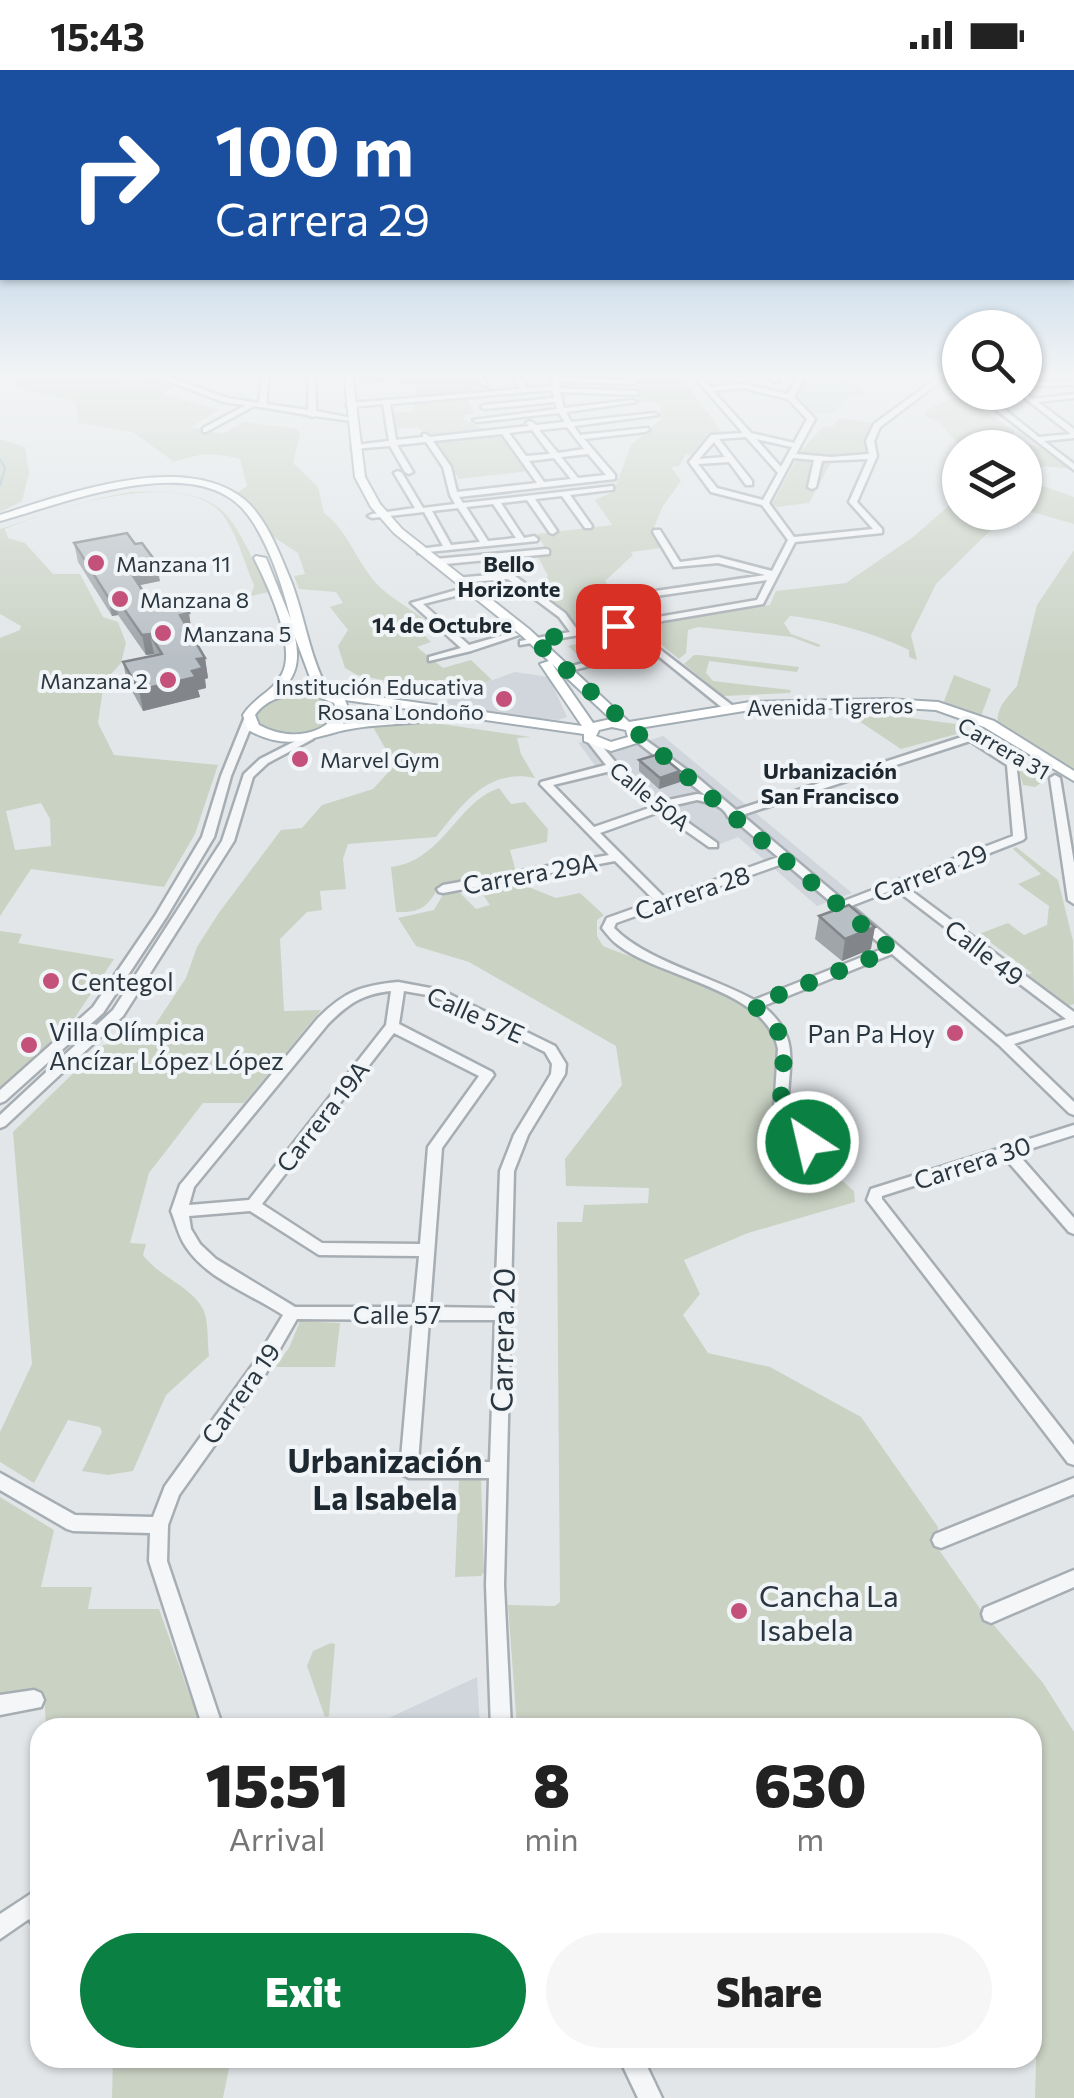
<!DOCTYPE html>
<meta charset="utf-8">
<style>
body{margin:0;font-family:Commissioner,sans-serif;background:#f6f6f6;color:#222;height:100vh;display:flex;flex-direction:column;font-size:38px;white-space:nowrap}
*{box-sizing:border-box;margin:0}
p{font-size:32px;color:#767676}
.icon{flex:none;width:55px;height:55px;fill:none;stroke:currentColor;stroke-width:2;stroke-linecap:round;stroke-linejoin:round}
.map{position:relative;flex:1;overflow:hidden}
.details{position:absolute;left:30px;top:1648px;width:1012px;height:350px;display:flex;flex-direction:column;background:#fff;border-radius:30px;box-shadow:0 2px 8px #0004}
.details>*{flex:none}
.top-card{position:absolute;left:0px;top:0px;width:1075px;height:210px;box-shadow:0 2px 8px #0004;background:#1a4fa0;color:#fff;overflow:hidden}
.buttons{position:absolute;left:942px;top:240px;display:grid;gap:20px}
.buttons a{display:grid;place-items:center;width:100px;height:100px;border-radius:50%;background:#fff;box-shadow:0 2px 8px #0004;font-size:50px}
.pin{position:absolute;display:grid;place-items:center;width:85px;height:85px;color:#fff;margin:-42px;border-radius:20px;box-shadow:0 5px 15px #0006}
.me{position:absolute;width:110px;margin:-55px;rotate:325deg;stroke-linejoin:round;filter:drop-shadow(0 0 8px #0008)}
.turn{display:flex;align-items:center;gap:35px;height:210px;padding:0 50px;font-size:45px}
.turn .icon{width:130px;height:130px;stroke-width:2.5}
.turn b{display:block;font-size:70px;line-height:85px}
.eta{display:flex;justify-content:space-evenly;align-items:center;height:170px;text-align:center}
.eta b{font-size:60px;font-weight:800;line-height:70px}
.primary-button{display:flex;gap:20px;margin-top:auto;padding:20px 50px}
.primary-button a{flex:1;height:115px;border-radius:60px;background:#0b8043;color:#fff;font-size:40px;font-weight:800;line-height:115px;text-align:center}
.primary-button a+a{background:#f6f6f6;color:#222}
.status{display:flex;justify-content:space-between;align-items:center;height:70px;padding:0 50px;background:#fff;direction:ltr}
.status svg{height:28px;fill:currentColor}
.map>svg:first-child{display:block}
</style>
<div class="status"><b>15:43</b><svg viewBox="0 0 49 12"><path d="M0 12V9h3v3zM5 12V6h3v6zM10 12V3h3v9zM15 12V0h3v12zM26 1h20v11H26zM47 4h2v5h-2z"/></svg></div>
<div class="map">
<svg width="1074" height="2028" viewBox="0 0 1074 2028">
<rect width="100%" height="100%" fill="#e2e6e9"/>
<path fill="#d0d6db" d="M808 307H835L861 315 864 325 845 329 833 344 811 343 796 325Z
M515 602 549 607 567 647 558 650 460 640 445 632 463 621Z
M663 666 852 823 817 836 738 767 710 778 649 738 596 697 578 672 619 680Z
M477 1607 480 1657H368L391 1647Z"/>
<path fill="#cad2c4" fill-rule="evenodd" d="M0 302H113L130 311 150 306 174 317 161 324 219 340 191 357 223 364 244 352 298 359 300 364 293 393 318 417 324 443C350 462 357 496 382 519 395 531 418 543 434 557L420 561 431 572 417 577 443 598 471 590 492 610 475 616 462 611H439L422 618 357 605 345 598 338 576 348 560 330 537 343 533 336 522 299 519 294 506 305 504 298 483 272 466 248 433 235 424 247 416 240 389C216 382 197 383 174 392L133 362 79 353 75 332 21 319Z
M395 302H473L483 315 472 316 476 323 417 328 415 314 401 315Z
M632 302H690L680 306 722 362 705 364 707 368 696 386 686 384 679 396 671 397 681 411 663 436 652 462 661 478 631 482 633 485 605 511 621 531 616 553 575 558 566 543 534 518 542 516 548 506 537 485 548 483 537 464 612 455 595 430 614 421 631 375 660 350 661 337 655 331 634 333 639 326 636 306Z
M963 323H988L994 328 978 338 1014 360 1013 369 1046 379 1071 399 1044 396 1029 400 1031 412 1074 427V454L1025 440V378L961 377 938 351 924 346 925 341Z
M467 328 474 343 465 345 464 350 484 359 430 365 417 357 394 359 391 343 415 341 413 333Z
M840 348 873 353 865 370 868 383 831 387 797 385 824 356 832 357Z
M502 363 529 401 459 409 434 371Z
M0 369 25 377 29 403 22 431 0 442Z
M796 390 831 392 809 433 777 437 772 434Z
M131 422C229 417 229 443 269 522L251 526 254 515C244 493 235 454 216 438 171 400 53 439 5 459L8 468 25 473 53 504H80L103 547 118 552 126 573 121 593 104 612 98 653 114 685 218 695 195 764 164 817 31 799 0 846V568L20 560 21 556 0 544V459C43 445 86 429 131 422ZM41 733 50 749 51 776 15 780 6 741Z
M960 426V442L1008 443 936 514 911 565 917 590 909 587V580C874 563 829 550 790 546L784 553 791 564 821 575 818 577 792 567 698 557 688 560 686 583 679 589 653 568 580 587 568 576 593 570 589 564 770 535 776 521 846 513 913 467Z
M1074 480V703L998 656C995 638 1008 627 1017 616L1037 535Z
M694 585H699L799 597 797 602 709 591 706 603 713 611 791 620 790 623 723 626 684 594Z
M954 605 991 619 981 646 943 634Z
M294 624 323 627 336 636 335 648C314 667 283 670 259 655L255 648 261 636Z
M895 646 957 654 1047 709 1035 717 1023 715 1017 693 968 661 901 679 853 647Z
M421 651 531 667 517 668 521 684 535 708C487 698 463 734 436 767L348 774 343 789 346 819 320 821 322 840 307 842 280 869 284 941 321 940 244 1033H203L149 1103 130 1173 146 1174 143 1185C159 1207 191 1216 203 1239 209 1251 207 1272 209 1286L166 1325 133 1401 108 1405 82 1401 102 1362 100 1357 68 1350 34 1413 0 1392V1362L32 1294 13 1062 101 976 149 964 186 908 197 877 218 844 281 760 302 758 322 735 373 719 395 695 373 657Z
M499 718 511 734 525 732 548 759 547 772 510 780 516 802 440 815C428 836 422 843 396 842L391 797C443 791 457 732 499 718Z
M1016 777 1058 810 1073 871 1074 934 1062 938 1023 907 1032 903 979 864 1008 853 1024 865 1047 855 1049 836 1018 814 1041 804 1013 779Z
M511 810 556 828 580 823 604 845 597 850V866L603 876C649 895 747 921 773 963 785 984 771 1008 773 1031 776 1058 834 1102 854 1121L855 1132 748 1163 684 1190 700 1224 683 1245 708 1283 770 1297 861 1347 938 1457 937 1477 981 1540 1043 1613 1074 1662V2028H1035L1038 1921 1032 1911V1658L517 1657 508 1535 555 1536 560 1532 557 1152H582L584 1135 648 1133 649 1118 566 1116 565 1089 622 1015 616 976 469 892 416 876 398 848 434 840 445 821 456 819 476 839 490 835 477 816Z
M0 861 22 864 18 873 114 889 74 949 83 952 0 1028Z
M300 1251 340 1253 335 1297H276L290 1276Z
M481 1408 484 1502 481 1506 455 1507 459 1410Z
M0 1427 54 1460 41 1517H92L88 1539H159L201 1657H46L44 1622 0 1627Z
M331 1573 335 1574 329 1646 325 1647 307 1596 313 1581Z
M113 1988H231L223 2028H112Z"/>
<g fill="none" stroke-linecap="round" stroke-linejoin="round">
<path stroke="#a0bac6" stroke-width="2.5" d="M0 389 5 398 0 415"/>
<g stroke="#a7aeb3" stroke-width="5">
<path id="minor" d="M145 302H155L227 328 259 333 263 302H269L266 334 308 340 309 302H315L316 341 356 349 352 351 315 346 312 347 308 345 254 336 206 362H203V358L246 335 223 332Z
M473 302H480L487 316H483Z
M508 302H515L528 318 552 316 554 302H560V308L634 310 637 312 634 314 559 312V318L635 321 639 323 635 325 560 322 564 338 633 330 637 332 566 342 571 352 654 343 658 345 574 356 580 365 648 358 649 360 645 362 584 369 615 405V409L459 427 463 433 613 416V420H610L570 425 592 456 591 458H585L562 426 535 429 557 461 553 464 550 463 527 430 501 433 524 468 534 466 538 469 537 471 418 483V479L443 476 424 442 372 448 368 446 372 444 415 438 394 403 398 401 402 403 423 438 455 434 450 425 443 397 426 372 397 375 413 402 409 404 405 402 390 376 352 379V375H355L389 371 383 334 350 337 346 335 350 333 521 319ZM550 320 553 322 554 328 485 335 481 337 485 339 555 332 557 339 473 350 477 352 559 343 565 352 536 355 530 351 526 353 529 356 430 367 426 364H423V367L396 370 390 334ZM567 357 584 379 558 383 539 360ZM532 360 550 384 526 386 509 363ZM502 364 537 413 457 422 451 397 433 371ZM588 384 606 405 578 408 561 387ZM554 388 571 409 544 412 529 391ZM493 434 516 468 488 471 466 437ZM458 438 480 472 451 475 432 441Z
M690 302H697L710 317 743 314 788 324 800 302H807L794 327 815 349 796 384 831 387 869 384 866 371 874 354 945 302H953L880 357 874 371 877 386 857 432 882 459V463L795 472 763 534 520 575V571L570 562 559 547 508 509 458 513 454 510 455 508 501 504 488 493 495 491 565 543 578 561 614 555 621 526 765 505 718 493 674 497 653 462 654 460H660L680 492 718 487 772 501 788 470 762 435 711 422 689 392 711 365 743 363ZM743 318 788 329 807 349 794 373 751 363 713 321ZM746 367 778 403 763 430 717 418 698 394 729 392 746 415H752V411L719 369ZM756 369 792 377 781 397ZM714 372 725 387 699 389ZM793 388 814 390 808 417 812 419 816 417 822 391 868 389 849 432 873 459 794 467 769 433ZM767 510 757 530 623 553 628 530Z
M765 302H772L779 311 774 312Z
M1074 311V315L1025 316V312Z
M1017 322H1025L1033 329 1074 324V328L1038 332 1074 359V368L1044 371 1074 394V400L987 333 994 331 1039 367 1071 364Z
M546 479 549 480V484L435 495 431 492 435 489Z
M460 519 465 522 463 524 423 534 469 575 514 562 519 565 471 581 429 591V587L461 578 411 533Z
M653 574 733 636V640H725L651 580 566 602 561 599Z
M249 646 254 649 231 706 214 767 167 846 103 943 5 1031 0 1033V1020L93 937 155 846 202 767 221 706 244 649Z
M636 663 698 708 736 740 971 664 1016 692 1025 768 1023 770 905 816 1074 942V955L1014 974 1074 1032V1045L1069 1043 999 975 892 884 763 936C803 969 787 994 788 1039L838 1095 836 1099H826L774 1040 778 979C767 919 660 908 618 875 612 871 607 864 602 858L607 848 655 831 615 791 443 823 439 822 437 819 443 815 609 785 540 714 541 712 606 695 588 672 589 670H597L622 700 659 732 697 724 705 725 632 668V664ZM970 671 1007 695 1013 766 844 831 742 745ZM611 701 652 737 594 757 553 715ZM697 730C710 733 723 735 728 747L732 748 778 787 665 828 600 763 659 742 709 777H717V773L669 739 671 736ZM785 793 885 878 754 930C713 907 644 890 614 858L616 853ZM895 819 1066 949 1006 967 851 836Z
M309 664 314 667 313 669 268 693 253 707 234 771 123 946 5 1056 0 1058V1045L113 940 222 771 244 704 260 689Z
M1055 705 1060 708 1074 793V834L1068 830 1050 708Z
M398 912 441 920 555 976 566 994 565 1004 528 1065 514 1101 504 1515 511 1658H491L486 1515 489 1408H409L403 1405 400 1400 413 1250 297 1249 266 1303 179 1425 168 1455 167 1491 223 1658H203L149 1491 150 1463 73 1461 67 1459 0 1420V1403L75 1445 153 1447 165 1416 254 1293 283 1245C251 1224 207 1209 186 1177 178 1165 176 1153 171 1141L180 1115 318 948C346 921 360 916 398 912ZM391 921 386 955 249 1130 189 1135 194 1117 328 954C348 934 362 924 391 921ZM404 921 433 926 545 982 552 994 551 1004 514 1065 500 1101 495 1238 430 1237 442 1078 494 1005 492 1002 399 954ZM394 963 479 1006 428 1077 420 1174 322 1173 262 1134ZM250 1141 319 1185 419 1186 414 1237H295L216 1189 200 1174 191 1159 189 1146ZM429 1250H495L490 1392H418Z
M1074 1055V1065L1017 1083 1074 1148V1164L1069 1162 1004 1087 882 1126V1129L1074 1375V1395L1068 1393 867 1130 871 1119Z
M1074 1408V1424L941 1478 935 1476 932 1470 935 1464Z
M1074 1500V1517L991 1553 984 1550 982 1544 984 1538Z
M34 1620 41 1623 44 1630 41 1637 0 1645V1625Z
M32 1823 40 1827V1857L32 1854 29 1849 0 1869V1844Z
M619 1988H643L662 2028H638Z"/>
</g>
<g stroke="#a2adb4" stroke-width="4">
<path id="major" d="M344 302H352L365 407 380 434 402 459 529 559 629 652 750 632 886 629 938 632 994 651 1074 701V711L984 657 936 640 886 637 750 640 639 658 640 672 611 681 584 671V664L345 630 350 643 343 654 430 643 437 647 430 651C399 655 363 654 333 663 300 672 282 678 248 660L243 645C253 628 273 622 282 604 297 576 267 514 254 488L256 486 266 488 291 550C283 516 266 464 242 438 189 382 62 434 0 451V445C66 424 185 380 245 430 267 449 280 485 291 511 305 547 309 586 328 620L582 656 540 594 549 591 521 565 394 463 371 437 355 407ZM295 567 314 618H284C298 602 299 588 295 567ZM552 594 611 649 593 653ZM298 624 316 626 334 633 338 643C319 669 285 669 259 655L255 645C266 630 280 626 298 624ZM612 657 626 660 628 667 611 672 596 666 599 660Z"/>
</g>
<use href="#minor" fill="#f4f6f8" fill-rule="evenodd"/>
<use href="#major" fill="#fff" fill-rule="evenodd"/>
</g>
<path fill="#9fa5a9" d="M357 302H384L385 312 359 313Z
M74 473 160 511 139 515 146 526 192 563H191L205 588 208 608 205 609 206 618 198 620 200 627 143 641 127 612 123 592 155 585 154 584 146 585 118 545 112 546 78 492Z
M639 690 680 712 659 719 639 701Z
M819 846 871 879 842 891 815 869Z"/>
<path fill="#82868a" d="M156 492 160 511 131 517 128 498Z
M115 526 118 545 112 546 108 527Z
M189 543 192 563 184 565 180 545Z
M150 564 154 584 146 585 142 565Z
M205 588 208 608 205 609 206 618 198 620 200 627 143 641 139 620 192 601 197 589Z
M680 701V712L659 719 660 708Z
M875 857 871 879 842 891 845 869Z"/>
<path fill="#b9c0c5" stroke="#82868a" stroke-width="2.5" d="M358 302H384V304L358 305Z
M127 463 135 474 142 473 156 492 128 498 146 526 177 525 189 543 180 545 205 588 197 589 203 598 192 601 196 607 139 620 123 592 162 584 150 564 142 565 115 526 108 527 74 473Z
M659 684 680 701 660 708 639 690Z
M849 835 875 857 845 869 819 846Z"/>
<linearGradient id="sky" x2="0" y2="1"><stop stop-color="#8bb6da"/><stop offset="0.52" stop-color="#f2f4f5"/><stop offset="1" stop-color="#f2f4f5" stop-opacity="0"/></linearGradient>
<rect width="1074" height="586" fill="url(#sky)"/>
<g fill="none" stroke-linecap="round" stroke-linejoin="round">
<path stroke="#0b8043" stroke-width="18" stroke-dasharray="0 32.4" d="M618 556 534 570C650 677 770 778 892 880L753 935C801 971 777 992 782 1040L808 1072"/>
</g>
<g fill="#c45179" stroke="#f1f5f7" stroke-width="4">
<circle cx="96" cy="493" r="10"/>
<circle cx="120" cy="529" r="10"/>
<circle cx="163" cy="563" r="10"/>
<circle cx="168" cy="610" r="10"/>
<circle cx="504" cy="629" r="10"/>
<circle cx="300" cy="689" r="10"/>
<circle cx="51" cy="911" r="10"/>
<circle cx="955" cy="963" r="10"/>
<circle cx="29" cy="975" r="10"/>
<circle cx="739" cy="1541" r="10"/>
</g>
<g text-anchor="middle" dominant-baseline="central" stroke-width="8" stroke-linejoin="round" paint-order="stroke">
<g font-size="22" fill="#2b3740" stroke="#f1f5f7" text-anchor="start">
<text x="116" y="493">Manzana 11</text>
<text x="140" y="529">Manzana 8</text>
<text x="183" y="563">Manzana 5</text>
<text x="148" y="610" text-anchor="end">Manzana 2</text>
<text x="484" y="616" text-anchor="end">Institución Educativa<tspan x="484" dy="25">Rosana Londoño</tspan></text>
<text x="320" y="689">Marvel Gym</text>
</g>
<g font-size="22" font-weight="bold" fill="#1d2830" stroke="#f1f5f7">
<text x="509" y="493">Bello<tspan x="509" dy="25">Horizonte</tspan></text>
<text x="442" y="554">14 de Octubre</text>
<text x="830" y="700">Urbanización<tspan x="830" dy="25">San Francisco</tspan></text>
</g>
<g font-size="22" fill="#2b3740" stroke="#f1f5f7">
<text transform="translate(830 636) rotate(-1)">Avenida Tigreros</text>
<text transform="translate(1004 678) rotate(30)">Carrera 31</text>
<text transform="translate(650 726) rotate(39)">Calle 50A</text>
</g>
<g font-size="25" fill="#2b3740" stroke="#f1f5f7">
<text transform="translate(930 802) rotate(-21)">Carrera 29</text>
<text transform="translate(530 803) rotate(-10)">Carrera 29A</text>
<text transform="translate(692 822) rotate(-19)">Carrera 28</text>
<text transform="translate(985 882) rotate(37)">Calle 49</text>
<text transform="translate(476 944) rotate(24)">Calle 57E</text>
<text transform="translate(322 1046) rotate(-52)">Carrera 19A</text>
<text transform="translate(972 1092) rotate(-18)">Carrera 30</text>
<text x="397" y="1244">Calle 57</text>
<text transform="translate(240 1323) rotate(-55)">Carrera 19</text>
</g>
<g font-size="25" fill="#2b3740" stroke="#f1f5f7" text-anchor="start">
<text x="71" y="911">Centegol</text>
<text x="49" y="961">Villa Olímpica<tspan x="49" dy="29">Ancízar López López</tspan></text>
<text x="935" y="963" text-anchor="end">Pan Pa Hoy</text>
</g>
<g font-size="30" fill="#2b3740" stroke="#f1f5f7">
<text transform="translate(501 1270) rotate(-89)">Carrera 20</text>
</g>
<g font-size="30" fill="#2b3740" stroke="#f1f5f7" text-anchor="start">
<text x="759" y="1524">Cancha La<tspan x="759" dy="34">Isabela</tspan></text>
</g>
<g font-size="32" font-weight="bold" fill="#1d2830" stroke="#f1f5f7">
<text x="385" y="1390">Urbanización<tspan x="385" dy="37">La Isabela</tspan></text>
</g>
</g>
</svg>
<div class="buttons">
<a><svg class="icon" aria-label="search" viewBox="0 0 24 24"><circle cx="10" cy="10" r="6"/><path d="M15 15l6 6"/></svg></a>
<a><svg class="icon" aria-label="layers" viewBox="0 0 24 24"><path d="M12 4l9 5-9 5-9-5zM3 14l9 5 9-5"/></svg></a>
</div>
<div class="pin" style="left:618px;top:556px;background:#d93025"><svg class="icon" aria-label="arrive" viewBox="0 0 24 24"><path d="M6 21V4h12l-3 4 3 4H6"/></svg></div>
<svg class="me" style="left:808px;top:1072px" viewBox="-20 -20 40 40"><circle r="17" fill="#0b8043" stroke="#fff" stroke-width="3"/><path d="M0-11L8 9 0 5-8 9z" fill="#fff"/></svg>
<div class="top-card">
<div class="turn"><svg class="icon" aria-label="right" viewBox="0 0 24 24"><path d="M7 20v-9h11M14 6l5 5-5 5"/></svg><div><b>100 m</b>Carrera 29</div></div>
</div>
<section class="details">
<div class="eta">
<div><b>15:51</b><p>Arrival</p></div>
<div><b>8</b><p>min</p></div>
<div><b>630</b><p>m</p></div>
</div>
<div class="primary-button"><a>Exit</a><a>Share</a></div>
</section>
</div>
